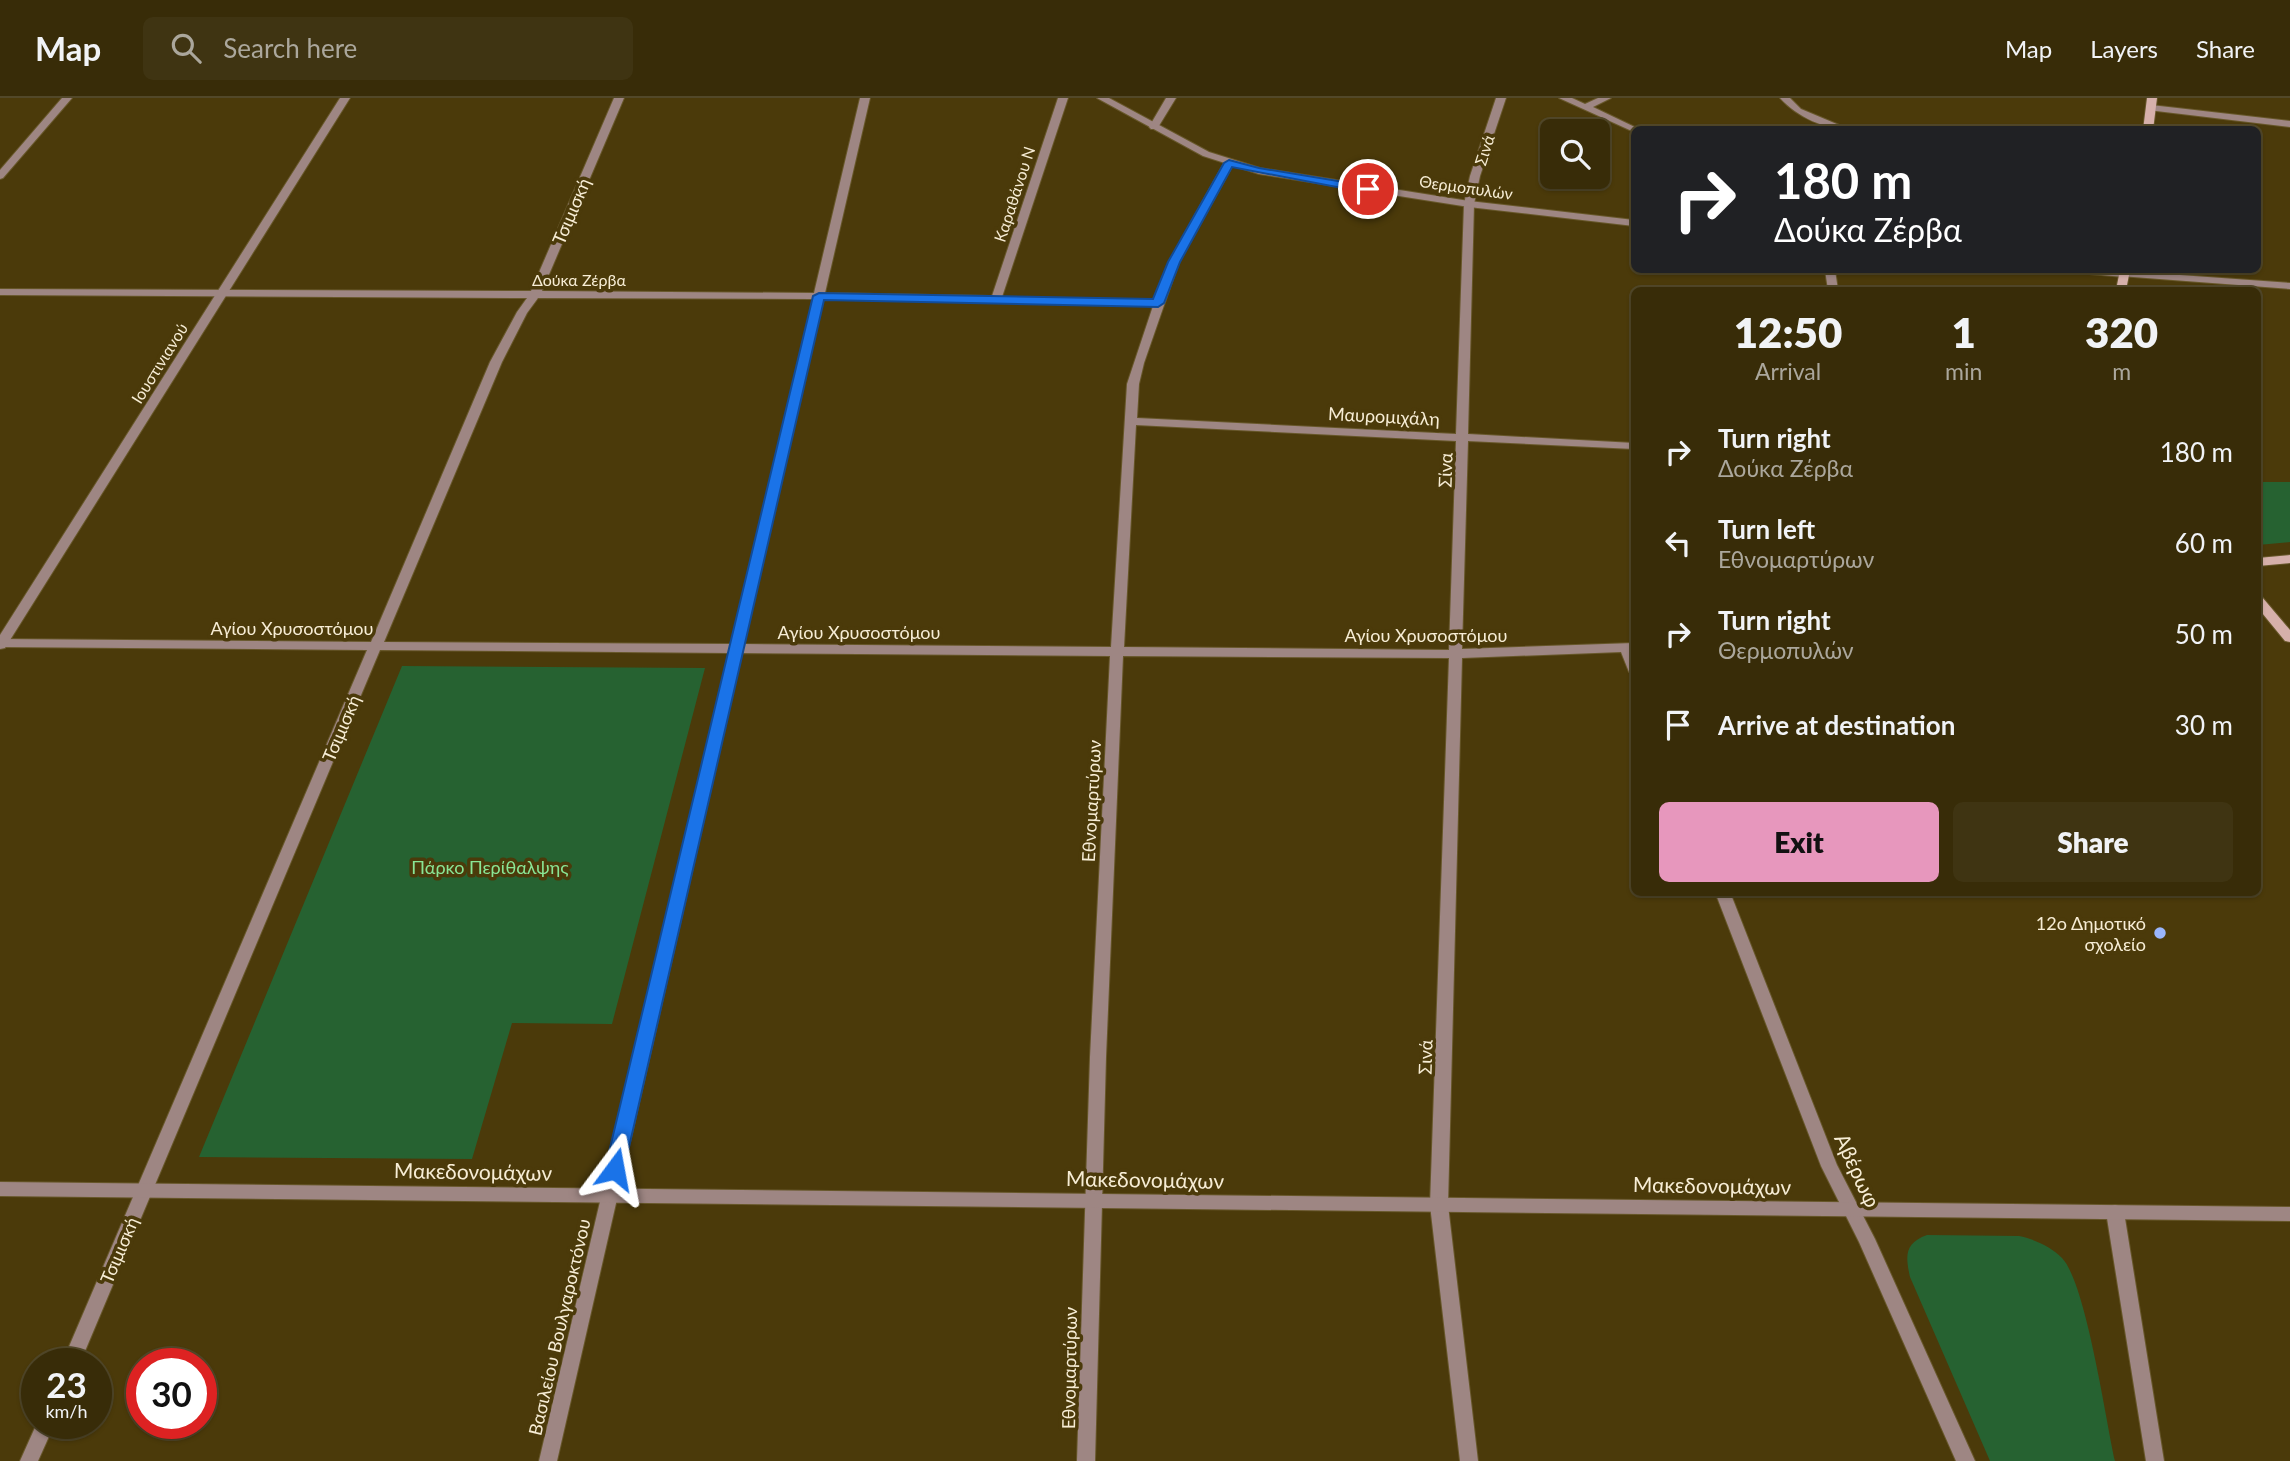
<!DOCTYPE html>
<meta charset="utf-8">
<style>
body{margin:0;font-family:Lato,sans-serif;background:#3f3412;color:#f1f3f6;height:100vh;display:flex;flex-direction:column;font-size:26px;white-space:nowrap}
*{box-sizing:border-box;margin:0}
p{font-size:23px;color:#aba79c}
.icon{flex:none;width:38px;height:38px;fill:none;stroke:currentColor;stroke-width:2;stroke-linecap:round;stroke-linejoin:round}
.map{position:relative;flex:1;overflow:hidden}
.details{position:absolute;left:1631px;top:189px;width:630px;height:609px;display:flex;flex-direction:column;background:#382c08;border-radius:10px;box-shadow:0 2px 5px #0004,0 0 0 2px #524829}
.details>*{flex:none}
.guide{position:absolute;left:1631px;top:28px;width:630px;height:147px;border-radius:10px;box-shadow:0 2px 5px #0004,0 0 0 2px #524829;background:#202124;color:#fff;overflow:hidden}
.fabs{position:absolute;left:1540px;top:21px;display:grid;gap:14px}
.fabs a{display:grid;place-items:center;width:70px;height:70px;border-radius:10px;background:#382c08;box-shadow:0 2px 5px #0004,0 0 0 2px #524829;font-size:35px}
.speed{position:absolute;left:21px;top:1250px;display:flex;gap:14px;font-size:35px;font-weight:700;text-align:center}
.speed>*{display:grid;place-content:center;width:91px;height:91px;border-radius:50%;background:#382c08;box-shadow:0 2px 5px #0004,0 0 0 2px #524829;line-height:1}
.speed small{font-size:18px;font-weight:400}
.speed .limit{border:10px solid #d22;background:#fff;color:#111}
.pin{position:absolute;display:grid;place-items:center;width:60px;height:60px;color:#fff;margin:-30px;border:4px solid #fff;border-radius:50%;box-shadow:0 2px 7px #0007}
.me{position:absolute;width:77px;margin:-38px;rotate:13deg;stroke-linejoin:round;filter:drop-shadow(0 0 5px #0008)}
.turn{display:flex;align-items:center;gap:24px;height:147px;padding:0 28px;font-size:32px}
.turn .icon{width:91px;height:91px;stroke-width:2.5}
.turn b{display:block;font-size:49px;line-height:60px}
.eta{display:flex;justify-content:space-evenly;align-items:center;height:119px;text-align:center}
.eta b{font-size:42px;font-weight:800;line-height:49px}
.action{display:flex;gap:14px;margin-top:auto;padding:14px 28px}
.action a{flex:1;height:80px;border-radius:10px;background:#e797bd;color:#111;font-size:28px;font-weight:800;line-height:80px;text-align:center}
.action a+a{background:#3f3412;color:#f1f3f6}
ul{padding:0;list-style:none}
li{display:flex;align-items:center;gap:21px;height:91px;padding:0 28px}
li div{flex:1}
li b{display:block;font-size:26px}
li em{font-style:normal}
header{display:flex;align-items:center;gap:42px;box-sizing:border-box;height:98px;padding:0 35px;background:#382c08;border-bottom:2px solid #524829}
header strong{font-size:33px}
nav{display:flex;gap:38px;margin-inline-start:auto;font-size:24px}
.search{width:490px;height:63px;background:#3f3412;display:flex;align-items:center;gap:18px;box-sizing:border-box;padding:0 24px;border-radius:10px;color:#aba79c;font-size:26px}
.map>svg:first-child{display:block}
</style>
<header>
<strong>Map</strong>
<div class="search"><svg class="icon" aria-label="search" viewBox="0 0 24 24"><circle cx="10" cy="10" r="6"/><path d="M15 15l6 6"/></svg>Search here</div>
<nav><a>Map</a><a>Layers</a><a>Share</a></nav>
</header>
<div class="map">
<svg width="2290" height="1363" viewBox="0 0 2290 1363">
<rect width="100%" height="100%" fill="#4b3a0a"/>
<path fill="#266231" d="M2258 384H2290V444L2258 447Z
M402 568 705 570 612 926 512 925 472 1061 199 1059Z
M1927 1137 2019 1138C2034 1141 2052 1149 2062 1160 2086 1185 2106 1323 2115 1363H1990L1910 1179C1905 1157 1905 1145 1927 1137Z"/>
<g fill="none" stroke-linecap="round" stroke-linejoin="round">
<g stroke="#67572a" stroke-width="2">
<path id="minor" d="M62 0H72L3 80 0 81V72Z
M614 0H624L542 193 814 195 860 0H870L825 195 992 198 1058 0H1068L1002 199 1155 202 1169 164 1224 65 1229 62 1234 65 1179 164 1144 265 1139 286 1137 320 1456 336 1464 106 1470 78 1496 0H1506L1480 78 1474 106 1468 336 1634 345V351L1468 343 1462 551 1634 545V575L1629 574 1621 554 1462 560 1448 1107 1478 1363H1460L1430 1107 1449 560 1123 558 1106 959 1095 1363H1077L1090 959 1110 558 742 555 557 1363H539L729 555 380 552 80 1265H62L367 552 0 549V541L371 544 490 264 517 214 527 200 0 197V191L531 193ZM538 200 813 201 731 546 384 544 502 264 527 215ZM823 201 1153 208 1127 286 1111 549 744 546ZM1136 327 1456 343 1449 552 1124 549Z
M1166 0H1176L1157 31H1151L1149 29Z
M1559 0H1572L1585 6 1598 0H1611L1593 9 1641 32H1634V34Z
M1780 0H1790L1801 11 1851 32C1826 32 1797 19 1780 0Z
M2151 7 2290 23V29L2148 12V8Z
M1825 172H1835L1838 192H1828Z
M2124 173 2290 185V191L2120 178V174Z
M1715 794H1730L1837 1067 1875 1141 1975 1363H1956L1859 1144 1821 1068Z
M2115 1107 2121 1109 2124 1114 2164 1363H2146L2106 1114 2109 1109Z
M37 1325H55L38 1363H20Z"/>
</g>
<g stroke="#67572a" stroke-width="2">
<path id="tertiary" d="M340 0H350L5 550 0 551V537Z
M1097 0H1109L1209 54 1260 70 1469 103 1634 122V128L1469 109 1259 76 1203 58Z
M2073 172C2088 171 2116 168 2129 176L2124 179 2078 175Z
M0 1084 2290 1109V1123L0 1098Z"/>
</g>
<g stroke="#67572a" stroke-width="2">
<path id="secondary" d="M2147 0H2157L2153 32H2143Z
M2120 172H2130L2126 192H2116Z
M2290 457V465L2258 468V460Z
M2258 498 2262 499 2290 532V544L2285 543 2258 510Z"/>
</g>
<use href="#minor" fill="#9e8683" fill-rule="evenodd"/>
<use href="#tertiary" fill="#9e8683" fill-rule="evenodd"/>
<use href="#secondary" fill="#d6b0aa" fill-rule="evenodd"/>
</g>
<path fill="#1a73e8" stroke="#114b97" stroke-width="2" d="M1229 62 1259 70 1368 88 1374 91 1368 95 1232 69 1180 164 1164 205 1158 209 824 202 624 1071 621 1077 615 1079 608 1077 605 1071 813 198 819 195 1153 201 1168 164 1224 65Z"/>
<circle fill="#99b5fd" stroke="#4b3a0a" stroke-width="2.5" cx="2160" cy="835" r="7"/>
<g text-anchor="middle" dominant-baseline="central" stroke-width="7" stroke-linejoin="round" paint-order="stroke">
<g font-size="16" fill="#f7edd5" stroke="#4b3a0a">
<text transform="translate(1484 52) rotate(-72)">Σινά</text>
<text transform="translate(1466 89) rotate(8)">Θερμοπυλών</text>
<text transform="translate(1014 96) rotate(-72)">Καραθάνου Ν</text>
<text x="579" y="181">Δούκα Ζέρβα</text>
<text transform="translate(159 265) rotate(-58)">Ιουστινιανού</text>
</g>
<g font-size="18" fill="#f7edd5" stroke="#4b3a0a">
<text transform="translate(571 113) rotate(-67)">Τσιμισκή</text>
<text transform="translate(1384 318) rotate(3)">Μαυρομιχάλη</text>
<text transform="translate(1445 372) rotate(-88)">Σίνα</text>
<text x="292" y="530">Αγίου Χρυσοστόμου</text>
<text x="859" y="534">Αγίου Χρυσοστόμου</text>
<text x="1426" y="537">Αγίου Χρυσοστόμου</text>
<text transform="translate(341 630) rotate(-67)">Τσιμισκή</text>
<text transform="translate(1091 703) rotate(-87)">Εθνομαρτύρων</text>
<text transform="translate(1425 959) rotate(-88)">Σινά</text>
<text transform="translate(119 1152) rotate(-67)">Τσιμισκή</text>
<text transform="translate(559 1229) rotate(-77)">Βασιλείου Βουλγαροκτόνου</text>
<text transform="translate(1069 1270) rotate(-89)">Εθνομαρτύρων</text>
</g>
<g font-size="18" fill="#89e595" stroke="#4b3a0a">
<text x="490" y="769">Πάρκο Περίθαλψης</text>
</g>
<g font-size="18" fill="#f7edd5" stroke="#4b3a0a" text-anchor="end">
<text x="2146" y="825">12ο Δημοτικό<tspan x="2146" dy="21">σχολείο</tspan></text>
</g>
<g font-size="21" fill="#f7edd5" stroke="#4b3a0a">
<text transform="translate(1858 1072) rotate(65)">Αβέρωφ</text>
<text transform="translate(473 1073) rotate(1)">Μακεδονομάχων</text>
<text transform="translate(1145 1081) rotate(1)">Μακεδονομάχων</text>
<text transform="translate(1712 1087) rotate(1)">Μακεδονομάχων</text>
</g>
</g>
</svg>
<div class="fabs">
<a><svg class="icon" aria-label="search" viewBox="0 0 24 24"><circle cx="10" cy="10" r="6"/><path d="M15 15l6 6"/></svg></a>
</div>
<div class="speed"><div>23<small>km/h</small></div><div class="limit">30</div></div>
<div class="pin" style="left:1368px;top:91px;background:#d93025"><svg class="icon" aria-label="arrive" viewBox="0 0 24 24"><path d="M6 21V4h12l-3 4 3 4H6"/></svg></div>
<svg class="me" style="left:615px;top:1071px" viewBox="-20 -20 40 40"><path d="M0-17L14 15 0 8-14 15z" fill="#1a73e8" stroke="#fff" stroke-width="4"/></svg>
<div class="guide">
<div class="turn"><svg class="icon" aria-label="right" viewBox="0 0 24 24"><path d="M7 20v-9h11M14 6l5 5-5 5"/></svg><div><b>180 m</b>Δούκα Ζέρβα</div></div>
</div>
<section class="details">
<div class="eta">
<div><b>12:50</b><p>Arrival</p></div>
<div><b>1</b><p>min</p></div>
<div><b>320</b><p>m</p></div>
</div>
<ul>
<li><svg class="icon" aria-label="right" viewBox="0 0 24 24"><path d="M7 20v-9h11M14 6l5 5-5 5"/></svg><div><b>Turn right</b><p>Δούκα Ζέρβα</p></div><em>180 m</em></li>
<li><svg class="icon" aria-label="left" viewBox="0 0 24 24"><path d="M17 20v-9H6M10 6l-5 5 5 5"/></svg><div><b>Turn left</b><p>Εθνομαρτύρων</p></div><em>60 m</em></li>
<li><svg class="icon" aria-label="right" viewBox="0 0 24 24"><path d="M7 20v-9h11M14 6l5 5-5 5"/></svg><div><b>Turn right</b><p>Θερμοπυλών</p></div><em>50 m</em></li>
<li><svg class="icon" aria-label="arrive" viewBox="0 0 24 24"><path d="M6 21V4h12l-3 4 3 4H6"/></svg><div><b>Arrive at destination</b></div><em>30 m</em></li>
</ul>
<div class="action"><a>Exit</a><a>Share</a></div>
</section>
</div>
